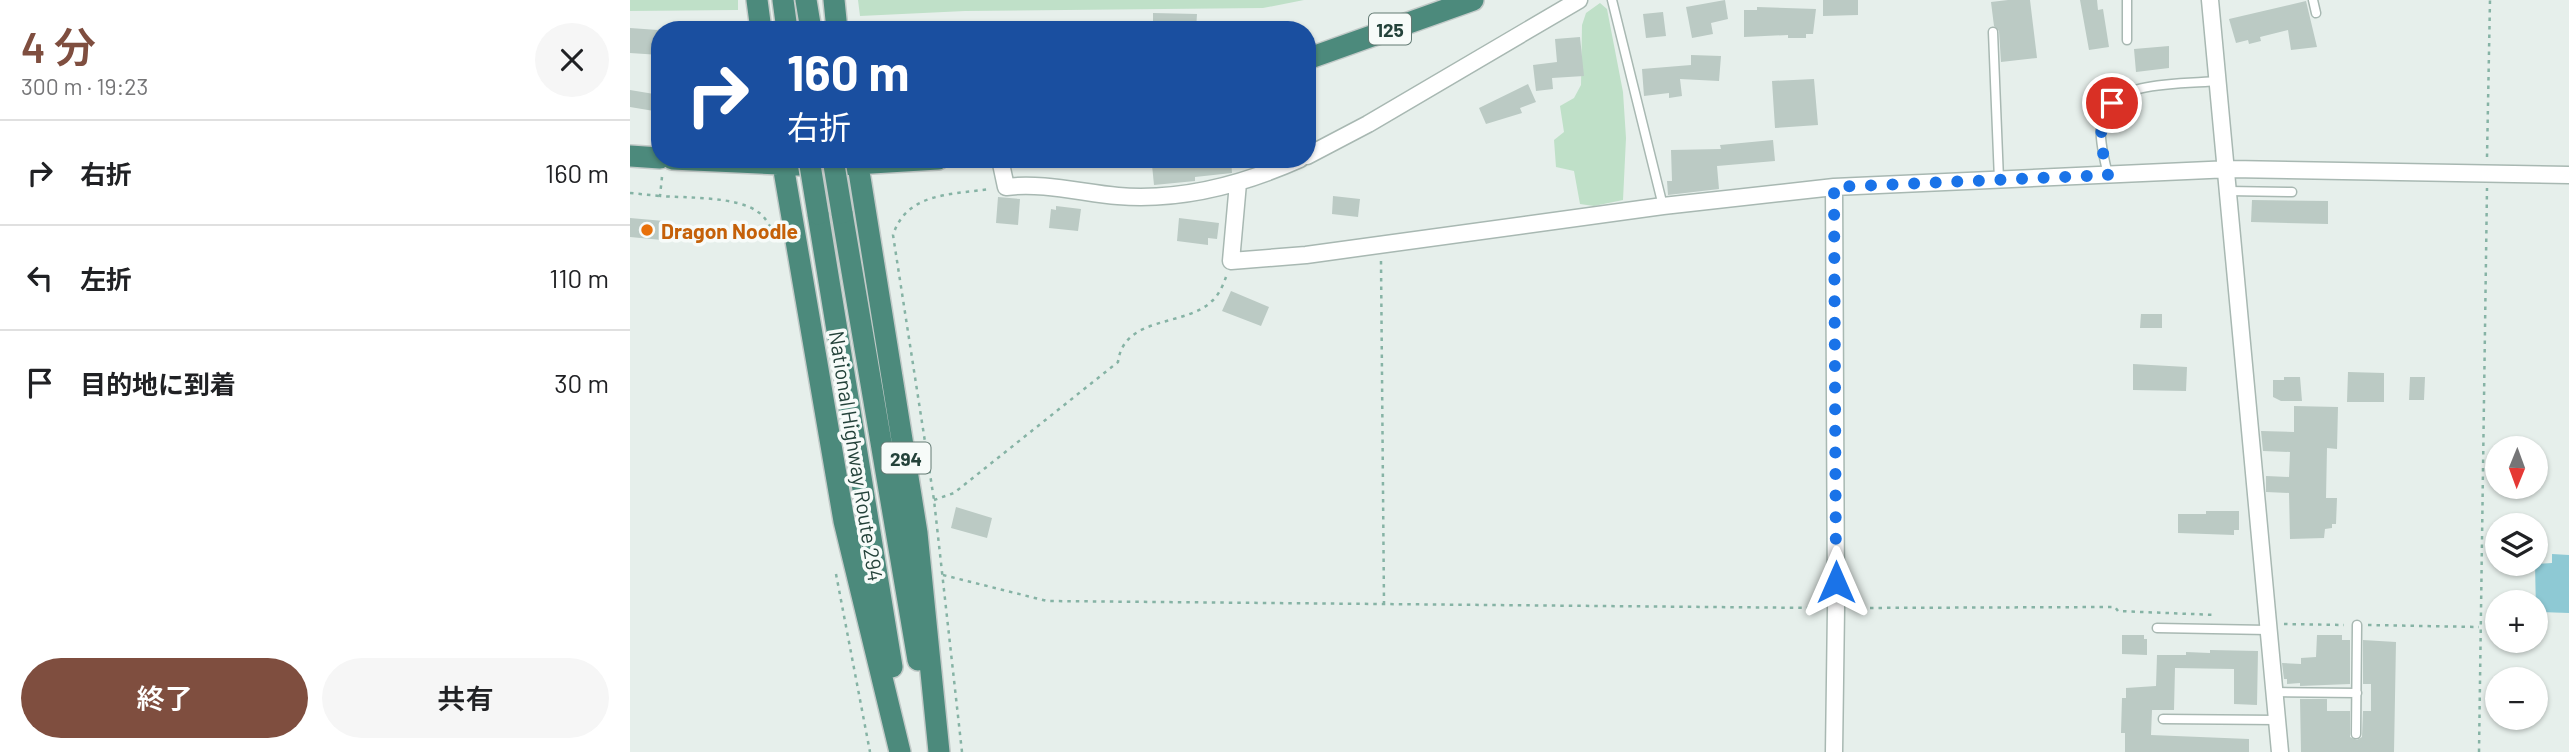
<!DOCTYPE html>
<html lang="ja">
<meta charset="utf-8">
<style>
body{margin:0;font-family:Barlow,"Noto Sans JP",sans-serif;background:#f6f6f6;color:#202124;height:100vh;display:flex;flex-direction:column;font-size:26px;white-space:nowrap}
*{box-sizing:border-box;margin:0}
p{font-size:23px;color:#757577}
.icon{flex:none;width:38px;height:38px;fill:none;stroke:currentColor;stroke-width:2;stroke-linecap:round;stroke-linejoin:round}
.map{position:relative;flex:1;overflow:hidden}
.sheet{display:flex;flex-direction:column;background:#fff;width:630px}
.sheet>*{flex:none}
.hud{position:absolute;left:21px;top:21px;width:665px;height:147px;border-radius:28px;box-shadow:0 2px 5px #0004;background:#1a4fa0;color:#fff;overflow:hidden}
.needle{width:46px;rotate:181deg}
.tools{position:absolute;left:1855px;top:436px;display:grid;gap:14px}
.tools a{display:grid;place-items:center;width:63px;height:63px;border-radius:50%;background:#fff;box-shadow:0 2px 5px #0004;font-size:35px}
.pin{position:absolute;display:grid;place-items:center;width:60px;height:60px;color:#fff;margin:-30px;border:4px solid #fff;border-radius:50%;box-shadow:0 2px 7px #0007}
.me{position:absolute;width:77px;margin:-38px;rotate:0deg;stroke-linejoin:round;filter:drop-shadow(0 0 5px #0008)}
.turn{display:flex;align-items:center;gap:24px;height:147px;padding:0 21px;font-size:32px}
.turn .icon{width:91px;height:91px;stroke-width:2.5}
.turn b{display:block;font-size:49px;line-height:60px}
.round{display:grid;place-items:center;flex:none;width:74px;height:74px;border-radius:37px;background:#f6f6f6}
.overview{display:flex;align-items:center;justify-content:space-between;height:119px;padding:0 21px}
h1{font-size:42px;font-weight:600;line-height:52px;color:#7f4e3f}
.primary-button{display:flex;gap:14px;margin-top:auto;padding:14px 21px}
.primary-button a{flex:1;height:80px;border-radius:42px;background:#7f4e3f;color:#fff;font-size:28px;font-weight:600;line-height:80px;text-align:center}
.primary-button a+a{background:#f6f6f6;color:#202124}
ul{padding:0;list-style:none}
li{display:flex;align-items:center;gap:21px;height:105px;padding:0 21px;border-top:2px solid #e0e0e0}
li div{flex:1}
li b{display:block;font-size:26px}
li em{font-style:normal}
main{display:flex;flex:1;min-height:0}
.map>svg:first-child{display:block}
</style>
<main>
<section class="sheet">
<div class="overview"><div><h1>4 分</h1><p>300 m · 19:23</p></div><a class="round"><svg class="icon" aria-label="close" viewBox="0 0 24 24"><path d="M6 6l12 12M18 6L6 18"/></svg></a></div>
<ul>
<li><svg class="icon" aria-label="right" viewBox="0 0 24 24"><path d="M7 20v-9h11M14 6l5 5-5 5"/></svg><div><b>右折</b></div><em>160 m</em></li>
<li><svg class="icon" aria-label="left" viewBox="0 0 24 24"><path d="M17 20v-9H6M10 6l-5 5 5 5"/></svg><div><b>左折</b></div><em>110 m</em></li>
<li><svg class="icon" aria-label="arrive" viewBox="0 0 24 24"><path d="M6 21V4h12l-3 4 3 4H6"/></svg><div><b>目的地に到着</b></div><em>30 m</em></li>
</ul>
<div class="primary-button"><a>終了</a><a>共有</a></div>
</section>
<div class="map">
<svg width="1939" height="752" viewBox="0 0 1939 752">
<rect width="100%" height="100%" fill="#e6efeb"/>
<path fill="#bfe0c8" d="M0 0H108V10L0 11Z
M228 0H674L633 8 335 11 230 16Z
M970 3 977 9 993 92 996 138 993 200 964 206 950 204 944 171 926 167 924 140 934 132 930 106 944 98 951 85 952 25 956 13Z"/>
<path fill="#8ec9d4" d="M1922 554 1939 555V613L1906 612 1905 564 1922 563Z"/>
<path fill="#bbcac4" d="M1095 0 1098 19 1081 23 1083 34 1062 38 1056 7Z
M1193 0H1228V15L1193 16Z
M1378 0H1400L1407 58 1371 62 1369 31 1364 26 1361 2Z
M1450 0H1467L1468 10 1473 9 1479 47 1459 50Z
M1676 1 1687 47 1661 50 1658 30 1630 37 1631 41 1619 44 1618 40 1606 43 1599 19Z
M1127 7 1186 9 1183 34H1176V38H1158V35L1114 37V10H1127Z
M1033 12 1036 36 1016 38 1013 14Z
M523 13 567 14 566 30H523Z
M0 28 28 30 30 55 0 53Z
M950 37 954 76 922 78 923 89 906 91 903 65 927 62 925 39Z
M1539 46V68L1506 72 1504 49Z
M1061 55 1091 56 1089 81 1050 79 1052 96 1039 98V93L1014 96 1012 69 1061 65Z
M1184 79 1188 125 1145 128 1142 81Z
M898 84 906 102 890 108 892 113 856 124 849 108Z
M0 90 30 95V112L0 107Z
M1143 140 1145 161 1087 166 1089 189 1038 195 1037 181H1042L1041 150 1091 149 1090 145Z
M574 159H601L602 173 565 177V181L524 185 522 165 574 162Z
M703 196 730 199 728 217 702 214Z
M368 197 390 199 388 225 366 223Z
M1622 200 1698 201V224L1621 222Z
M426 206 451 209 448 231 419 228 421 209 426 210Z
M0 218 34 221 32 240 0 237Z
M549 218 589 223 587 239 578 238V245L547 241Z
M601 291 639 307 631 326 592 311Z
M1511 314H1532V328H1510Z
M1503 364 1557 367 1556 391 1503 390Z
M1718 372 1754 373V402H1717Z
M1654 377H1670L1672 401H1651L1643 397V380H1654Z
M1780 377H1795L1794 400H1779Z
M1664 406 1708 407 1707 449 1697 448 1696 498H1707L1706 524H1702V528L1695 529 1694 538 1660 539 1659 493 1636 492V476L1659 477 1660 452 1633 451 1631 431 1664 432Z
M326 507 362 518 357 538 321 528Z
M1576 511H1609V530H1604V535L1548 533V514H1576Z
M1492 635H1514V639H1517V655L1492 654Z
M1687 635H1712V640H1720V684L1670 686V683L1657 684V679H1654L1652 663 1671 664V658L1686 657Z
M1733 640 1766 642 1764 752H1671L1670 699H1697V711H1720V737L1727 740 1732 737 1733 711H1741V684H1733Z
M1580 650 1628 651 1627 705 1604 704V669L1545 668 1544 710H1522L1521 735 1619 739V752H1495V733H1491L1492 698H1496V688L1526 686 1527 655H1556V652L1580 653Z"/>
<g fill="none" stroke-linecap="round" stroke-linejoin="round">
<g stroke="#a8b8b2" stroke-width="11">
<path id="service" d="M982 0 1033 206
M1497 0V40
M1683 0 1686 13
M1363 32 1369 180
M1478 175C1474 158 1467 131 1473 115 1484 80 1558 84 1588 81
M1598 191 1662 192
M1527 628 1638 630
M1644 692 1727 693
M1533 719 1647 720
M1726 734 1727 625"/>
</g>
<g stroke="#a8b8b2" stroke-width="19">
<path id="minor" d="M1580 0 1650 752
M677 156 738 124 949 0
M370 159 376 187C412 182 453 193 488 196 550 201 614 184 670 159
M608 183 601 261 676 255 1033 206 1204 187 1601 169 1939 175
M1204 187 1206 608 1204 752"/>
</g>
<g stroke="#c2cac8" stroke-width="24">
<path id="trunk" d="M127 0 131 30
M153 0 157 30
M176 0 181 30
M204 0 207 30
M677 59 843 0
M0 156 30 158
M42 159 192 166 308 159
M152 159 214 521 270 752
M227 159 287 533 309 752
M212 213 288 660
M188 214 262 667"/>
</g>
<path stroke="#86b3a5" stroke-width="2.5" stroke-dasharray="3.5 5" stroke-linecap="butt" d="M1857 157 1860 0
M32 177 30 196C56 198 107 196 128 212 135 216 140 227 145 234
M0 193 30 196
M751 261 754 604
M304 500 324 493 488 362C494 315 556 327 582 301 589 295 593 285 596 277
M206 574 240 752
M313 575 417 601 1192 608
M1223 608 1485 607 1488 611 1586 615
M1654 624 1714 625
M1738 625 1849 627
M332 752 304 500 263 235C277 192 321 195 359 189
M1849 752 1857 188"/>
<use href="#service" stroke="#fff" stroke-width="8"/>
<use href="#minor" stroke="#fff" stroke-width="16"/>
<use href="#trunk" stroke="#4c8a7c" stroke-width="21"/>
<g stroke="#c2cac8" stroke-width="24" stroke-linecap="butt">
<path id="trunk-bridge" d="M179 159 188 214
M203 159 212 213"/>
</g>
<use href="#trunk-bridge" stroke="#4c8a7c" stroke-width="21"/>
</g>
<g fill="none" stroke-linecap="round" stroke-linejoin="round">
<path stroke="#1a73e8" stroke-width="12" stroke-dasharray="0 21.6" d="M1206 582 1204 187 1478 175C1472 152 1465 121 1482 103"/>
</g>
<circle fill="#e8710a" stroke="#f7fbf9" stroke-width="2.5" cx="17" cy="230" r="7"/>
<g text-anchor="middle" dominant-baseline="central" stroke-width="7" stroke-linejoin="round" paint-order="stroke">
<g fill="#f7fbf9" stroke="#637a73" stroke-width="2">
<rect x="739" y="13.5" width="42" height="31" rx="5"/>
<rect x="251.5" y="442.5" width="49" height="31" rx="5"/>
</g>
<g font-size="19" font-weight="bold" fill="#24423a">
<text x="760" y="29">125</text>
<text x="276" y="458">294</text>
</g>
<g font-size="21" font-weight="bold" fill="#c56008" stroke="#f7fbf9" text-anchor="start">
<text x="31" y="230">Dragon Noodle</text>
</g>
<g font-size="21" fill="#24423a" stroke="#f7fbf9">
<text transform="translate(227 456) rotate(81)">National Highway Route 294</text>
</g>
</g>
</svg>
<div class="tools">
<a><svg class="needle" viewBox="-14 -14 28 28"><path d="M0-13l5 13h-10z" fill="#e53935"/><path d="M0 13l5-13h-10z" fill="#757577"/></svg></a>
<a><svg class="icon" aria-label="layers" viewBox="0 0 24 24"><path d="M12 4l9 5-9 5-9-5zM3 14l9 5 9-5"/></svg></a>
<a>+</a>
<a>−</a>
</div>
<div class="pin" style="left:1482px;top:103px;background:#d93025"><svg class="icon" aria-label="arrive" viewBox="0 0 24 24"><path d="M6 21V4h12l-3 4 3 4H6"/></svg></div>
<svg class="me" style="left:1206px;top:582px" viewBox="-20 -20 40 40"><path d="M0-17L14 15 0 8-14 15z" fill="#1a73e8" stroke="#fff" stroke-width="4"/></svg>
<div class="hud">
<div class="turn"><svg class="icon" aria-label="right" viewBox="0 0 24 24"><path d="M7 20v-9h11M14 6l5 5-5 5"/></svg><div><b>160 m</b>右折</div></div>
</div>
</div>
</main>
